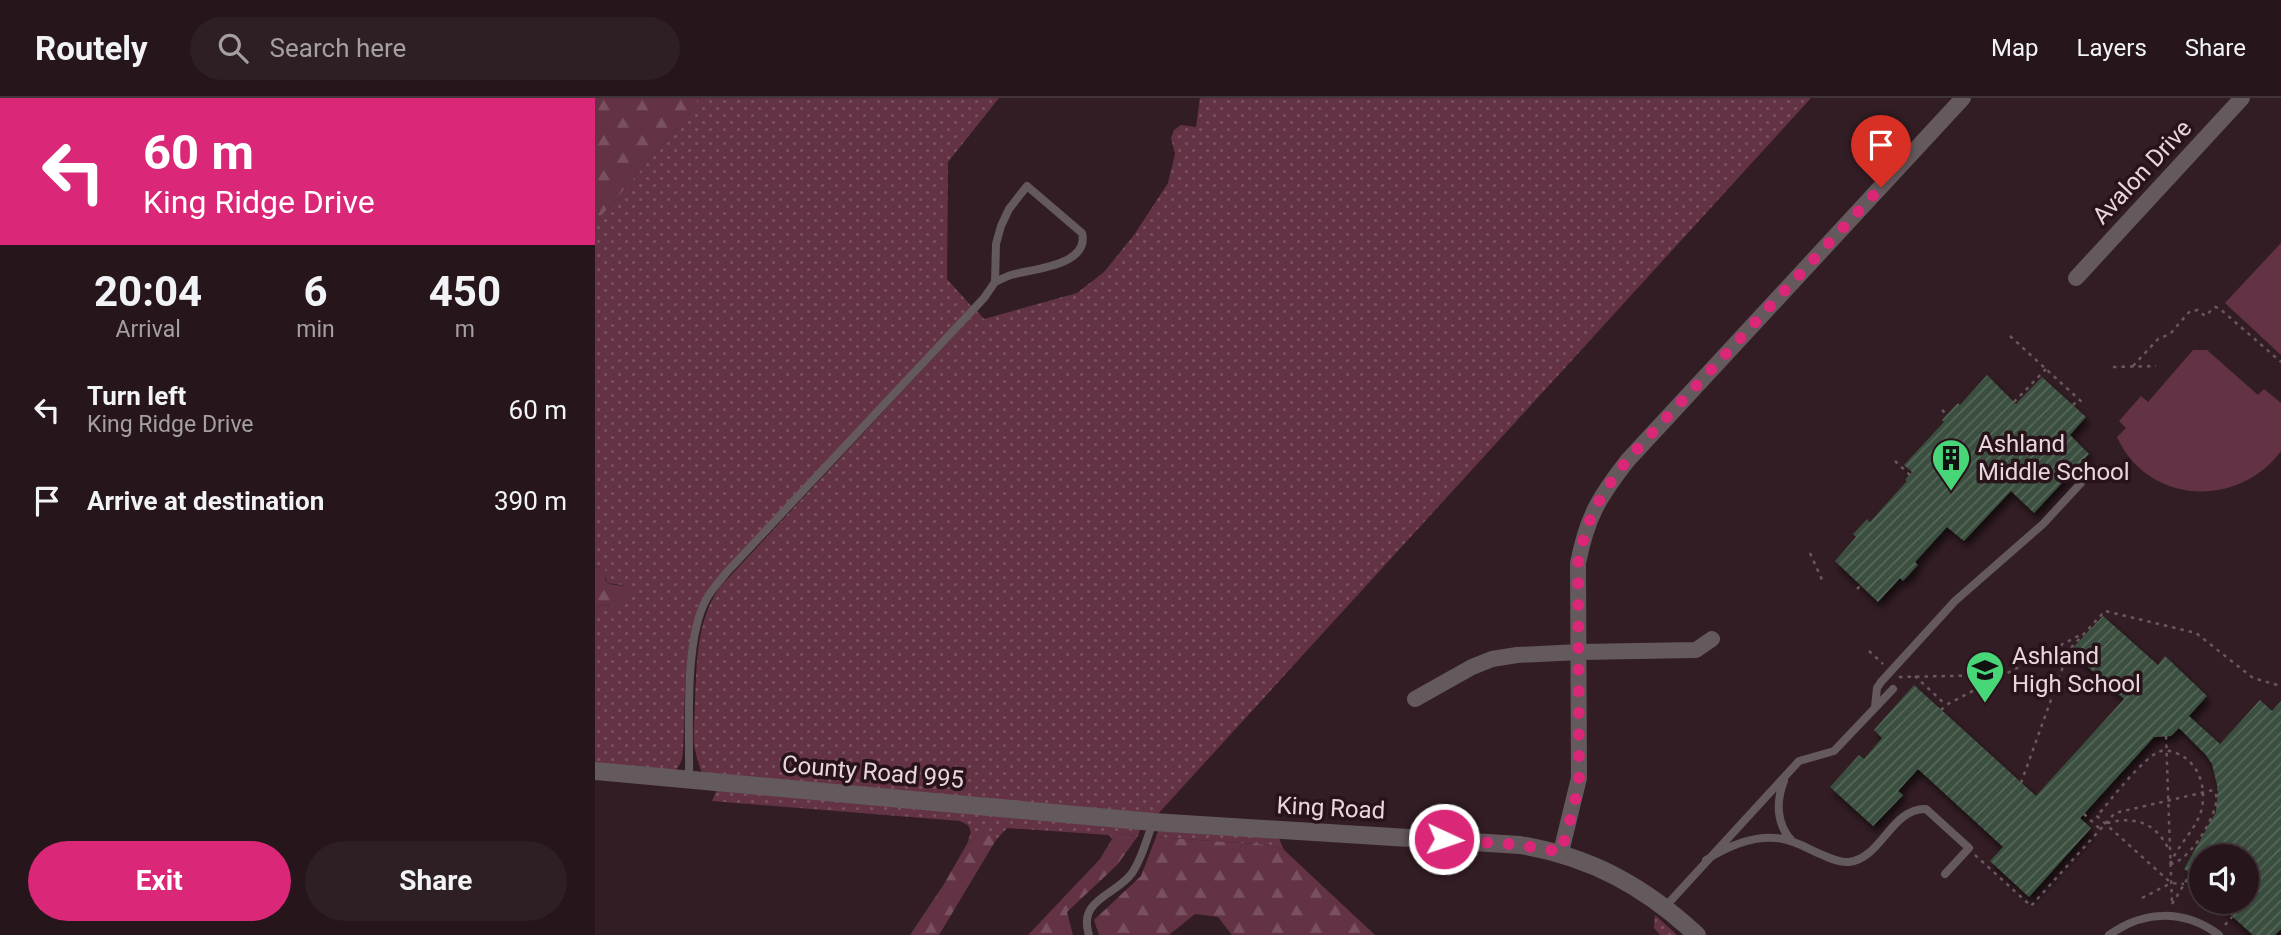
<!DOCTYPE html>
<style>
body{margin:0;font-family:Roboto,sans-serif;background:#2e1f24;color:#f1f3f6;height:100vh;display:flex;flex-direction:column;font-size:26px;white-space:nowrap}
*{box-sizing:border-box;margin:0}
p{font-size:23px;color:#a49fa3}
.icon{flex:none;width:38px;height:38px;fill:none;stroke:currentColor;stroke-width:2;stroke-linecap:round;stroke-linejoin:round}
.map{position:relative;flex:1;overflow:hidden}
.sheet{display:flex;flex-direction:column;background:#26161b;width:595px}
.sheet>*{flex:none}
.top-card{background:#db2777;color:#fff;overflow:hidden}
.buttons{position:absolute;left:1594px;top:746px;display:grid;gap:14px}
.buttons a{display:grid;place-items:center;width:70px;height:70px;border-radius:50%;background:#26161b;box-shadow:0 7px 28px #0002,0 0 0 2px #42353a;font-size:35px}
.pin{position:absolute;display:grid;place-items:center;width:60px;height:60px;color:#fff;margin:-72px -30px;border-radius:50% 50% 50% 0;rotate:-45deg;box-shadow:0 0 7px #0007}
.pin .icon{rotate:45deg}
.me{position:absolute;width:77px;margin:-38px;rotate:93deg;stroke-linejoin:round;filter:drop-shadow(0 0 5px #0008)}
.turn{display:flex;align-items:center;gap:24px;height:147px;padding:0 28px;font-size:32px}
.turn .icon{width:91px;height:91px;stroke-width:2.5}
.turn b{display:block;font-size:49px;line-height:60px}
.eta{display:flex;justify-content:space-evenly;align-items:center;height:119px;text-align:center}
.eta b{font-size:42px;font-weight:700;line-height:49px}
.primary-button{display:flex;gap:14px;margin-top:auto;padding:14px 28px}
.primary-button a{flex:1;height:80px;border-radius:42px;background:#db2777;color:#fff;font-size:28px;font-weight:700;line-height:80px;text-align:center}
.primary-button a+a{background:#2e1f24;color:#f1f3f6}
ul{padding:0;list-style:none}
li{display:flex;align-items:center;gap:21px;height:91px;padding:0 28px}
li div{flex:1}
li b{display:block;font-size:26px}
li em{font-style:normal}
header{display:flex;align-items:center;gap:42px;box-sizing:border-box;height:98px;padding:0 35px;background:#26161b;border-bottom:2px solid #42353a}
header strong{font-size:33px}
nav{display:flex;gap:38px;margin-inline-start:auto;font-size:24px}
.search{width:490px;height:63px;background:#2e1f24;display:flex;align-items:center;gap:18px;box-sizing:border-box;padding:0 24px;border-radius:38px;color:#a49fa3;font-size:26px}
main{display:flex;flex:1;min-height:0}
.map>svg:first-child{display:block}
</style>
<header>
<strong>Routely</strong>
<div class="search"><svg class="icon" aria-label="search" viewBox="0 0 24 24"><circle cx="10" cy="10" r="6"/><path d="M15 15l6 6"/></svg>Search here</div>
<nav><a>Map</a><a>Layers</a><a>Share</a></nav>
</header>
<main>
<section class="sheet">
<div class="top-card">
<div class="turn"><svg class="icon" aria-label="left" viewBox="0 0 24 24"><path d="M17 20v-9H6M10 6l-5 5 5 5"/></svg><div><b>60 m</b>King Ridge Drive</div></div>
</div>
<div class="eta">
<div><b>20:04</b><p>Arrival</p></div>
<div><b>6</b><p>min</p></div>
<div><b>450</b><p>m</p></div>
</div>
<ul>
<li><svg class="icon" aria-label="left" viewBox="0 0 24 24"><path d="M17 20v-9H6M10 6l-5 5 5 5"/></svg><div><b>Turn left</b><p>King Ridge Drive</p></div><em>60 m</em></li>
<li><svg class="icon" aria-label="arrive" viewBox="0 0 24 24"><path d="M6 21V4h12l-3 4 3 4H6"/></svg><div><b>Arrive at destination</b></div><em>390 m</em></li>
</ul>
<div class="primary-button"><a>Exit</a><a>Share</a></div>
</section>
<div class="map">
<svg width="1686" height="837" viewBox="0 0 1686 837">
<defs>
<pattern id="grass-dots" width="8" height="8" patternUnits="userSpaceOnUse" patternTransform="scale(1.75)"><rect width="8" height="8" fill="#633345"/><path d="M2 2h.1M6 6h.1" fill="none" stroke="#79505f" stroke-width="1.8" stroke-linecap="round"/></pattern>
<pattern id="forest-firs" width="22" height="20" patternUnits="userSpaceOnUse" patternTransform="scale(1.75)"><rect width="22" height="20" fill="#633345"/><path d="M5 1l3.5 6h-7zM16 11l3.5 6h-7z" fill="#79505f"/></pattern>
<pattern id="building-hatch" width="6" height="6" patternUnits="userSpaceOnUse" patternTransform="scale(1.75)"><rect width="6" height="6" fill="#3b4f3f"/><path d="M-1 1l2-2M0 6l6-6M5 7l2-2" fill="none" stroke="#57685a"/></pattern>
<filter id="shadow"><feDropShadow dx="3.5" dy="6" stdDeviation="3.5" flood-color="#0009"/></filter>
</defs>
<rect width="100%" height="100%" fill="#321d24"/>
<path fill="url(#grass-dots)" d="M102 0H404L353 64 352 181 377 209 114 490C86 532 91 605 88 655L86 664 80 674 0 667V512L8 506C25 512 28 506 38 494L27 487 12 485 8 470 0 469V125L102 7Z
M605 0H1216L562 717 108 678C105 670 102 661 100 652 97 637 100 619 100 604 102 564 101 523 125 489L382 213 389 221 482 195 509 174 539 137 573 85 580 56 576 40 579 32 586 27 601 29Z
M122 692 546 729 543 738 523 736 517 741 514 737 412 730 401 742 398 737 381 738 372 746 376 734 373 727 365 723 117 703Z
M564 730 683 738 689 752 675 747 561 739Z
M1060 817 1082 837H1065L1059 830Z"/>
<path fill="url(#forest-firs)" d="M0 0H102V7L0 125Z
M0 469 8 470 12 474 10 481 12 485C22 489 31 485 39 494 28 506 25 512 8 506L0 512Z
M523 736 543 738 522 767 472 814 478 837H433L505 761 517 741Z
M388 737H398L401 742 344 837H315L349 786 372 746 381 738Z
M561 739 675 747 689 752 780 837H637L623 819 600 816 574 837H504L499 822 546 778Z"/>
<path fill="#633345" d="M1686 145V257L1630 205Z
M1598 252H1612L1663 297 1669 291 1686 305V353C1643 411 1553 407 1522 339L1531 330 1524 323 1546 298 1553 304Z"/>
<path fill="url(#building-hatch)" filter="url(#shadow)" d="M1392 277 1421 306 1447 279 1491 319 1475 337 1494 356 1439 415 1416 393 1369 443 1352 429 1320 464 1323 467 1308 483 1305 480 1283 504 1240 463 1261 439 1258 436 1272 421 1275 424 1312 383 1310 382 1317 374 1309 367 1349 324 1347 322 1363 305 1365 307Z
M1508 518 1563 567 1570 558 1612 598 1594 618 1625 646 1665 602 1677 613 1686 603V831L1680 837H1658L1620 803H1652V758H1606V781L1589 771 1621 714 1623 691 1617 666 1611 657 1584 630 1576 638 1559 639 1485 720 1496 730 1434 799 1395 763 1408 749 1323 671 1303 693 1308 697 1278 728 1235 689 1264 657 1269 661 1287 640 1279 632 1319 587 1441 698 1529 601 1475 553Z"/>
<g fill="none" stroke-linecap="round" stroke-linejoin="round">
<path stroke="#6b575e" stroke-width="2.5" stroke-dasharray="3.5 5" stroke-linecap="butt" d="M1415 238 1489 306
M1538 268 1563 241 1575 236 1595 213 1603 212 1610 218 1620 209 1624 210 1686 264
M1518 269 1561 268
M1419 304 1451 271
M1478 307 1484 301
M1347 312 1352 317
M1300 363 1315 377
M1215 455 1228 484
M1262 491 1266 487
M1274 553 1288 566
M1320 578 1351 607
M1304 579 1406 577
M1346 612 1351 607 1487 536
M1571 638 1577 806
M1426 685 1474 552 1510 513 1601 535 1658 580 1686 588
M1489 716 1504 730
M1512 725C1539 718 1560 724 1573 750
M1380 757 1436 808 1520 715 1623 691
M1575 766C1584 745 1602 731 1607 710 1610 694 1607 676 1595 664 1588 657 1576 651 1566 653 1549 658 1515 703 1502 718L1576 785 1589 786
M1575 766C1593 764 1616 726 1620 709 1622 704 1621 698 1621 692
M1547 800 1576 785
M1577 806 1596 775
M1630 827 1637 819"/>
<path stroke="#64595c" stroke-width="8" d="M1280 609 1282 590 1286 584 1360 503 1448 426 1486 385
M94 682C95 635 88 541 112 500 117 491 125 483 131 475L389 200 400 184 401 146 406 128 414 111 432 88 487 135C495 168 436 171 416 177 410 179 405 182 400 184
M1189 683C1181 703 1181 726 1197 743
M1111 762C1133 748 1161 736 1188 741 1200 743 1212 750 1223 755 1233 759 1243 765 1254 764 1287 760 1296 710 1331 711L1374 750 1350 776
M1069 810 1204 663 1239 653 1298 591
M494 837C482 801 522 797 537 775 547 761 552 740 558 724
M1514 837C1549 812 1589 811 1624 837"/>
<path stroke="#64595c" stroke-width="16" d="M1481 180 1647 0
M820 601 877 569 897 561 922 557 985 554 1101 552 1117 541
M966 754 984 680 983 465C992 419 1004 399 1033 362L1368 0"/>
<path stroke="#64595c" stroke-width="18" d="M0 673 558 724 925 747C996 759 1049 788 1102 837"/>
</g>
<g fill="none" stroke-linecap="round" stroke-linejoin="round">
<path stroke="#db2777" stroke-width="12" stroke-dasharray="0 21.6" d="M849 741 925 747 966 754 979 708 984 680 983 465C991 421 1005 397 1032 362L1286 89"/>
</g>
<defs>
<g id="building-pin" transform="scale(2.0125)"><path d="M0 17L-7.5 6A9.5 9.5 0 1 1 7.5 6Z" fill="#48d778" stroke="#28131b"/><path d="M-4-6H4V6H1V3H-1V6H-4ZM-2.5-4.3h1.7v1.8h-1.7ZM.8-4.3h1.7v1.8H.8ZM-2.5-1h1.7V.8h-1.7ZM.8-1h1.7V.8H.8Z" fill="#111"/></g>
<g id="school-pin" transform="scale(2.0125)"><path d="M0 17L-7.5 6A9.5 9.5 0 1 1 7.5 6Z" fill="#48d778" stroke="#28131b"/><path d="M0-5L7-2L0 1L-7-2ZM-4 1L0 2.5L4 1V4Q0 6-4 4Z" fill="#111"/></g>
</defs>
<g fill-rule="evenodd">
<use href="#building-pin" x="1356" y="360"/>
<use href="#school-pin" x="1390" y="572"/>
</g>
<g text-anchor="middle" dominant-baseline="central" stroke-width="7" stroke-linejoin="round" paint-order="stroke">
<g font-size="24" fill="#e7d7dc" stroke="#28131b">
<text transform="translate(1547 74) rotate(-47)">Avalon Drive</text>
<text transform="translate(278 674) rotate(5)">County Road 995</text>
<text transform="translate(736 710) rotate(3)">King Road</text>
</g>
<g font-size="24" fill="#e7d7dc" stroke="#28131b" text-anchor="start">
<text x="1383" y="346">Ashland<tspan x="1383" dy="28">Middle School</tspan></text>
<text x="1417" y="558">Ashland<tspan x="1417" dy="28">High School</tspan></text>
</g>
</g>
</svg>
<div class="buttons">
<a><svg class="icon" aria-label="sound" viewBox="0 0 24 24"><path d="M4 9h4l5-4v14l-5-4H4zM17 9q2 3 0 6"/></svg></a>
</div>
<div class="pin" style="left:1286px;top:89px;background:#d93025"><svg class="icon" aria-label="arrive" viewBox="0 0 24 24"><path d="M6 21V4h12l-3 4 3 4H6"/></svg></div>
<svg class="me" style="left:849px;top:741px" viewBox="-20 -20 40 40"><circle r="17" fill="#db2777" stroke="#fff" stroke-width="3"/><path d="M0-11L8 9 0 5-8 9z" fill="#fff"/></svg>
</div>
</main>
